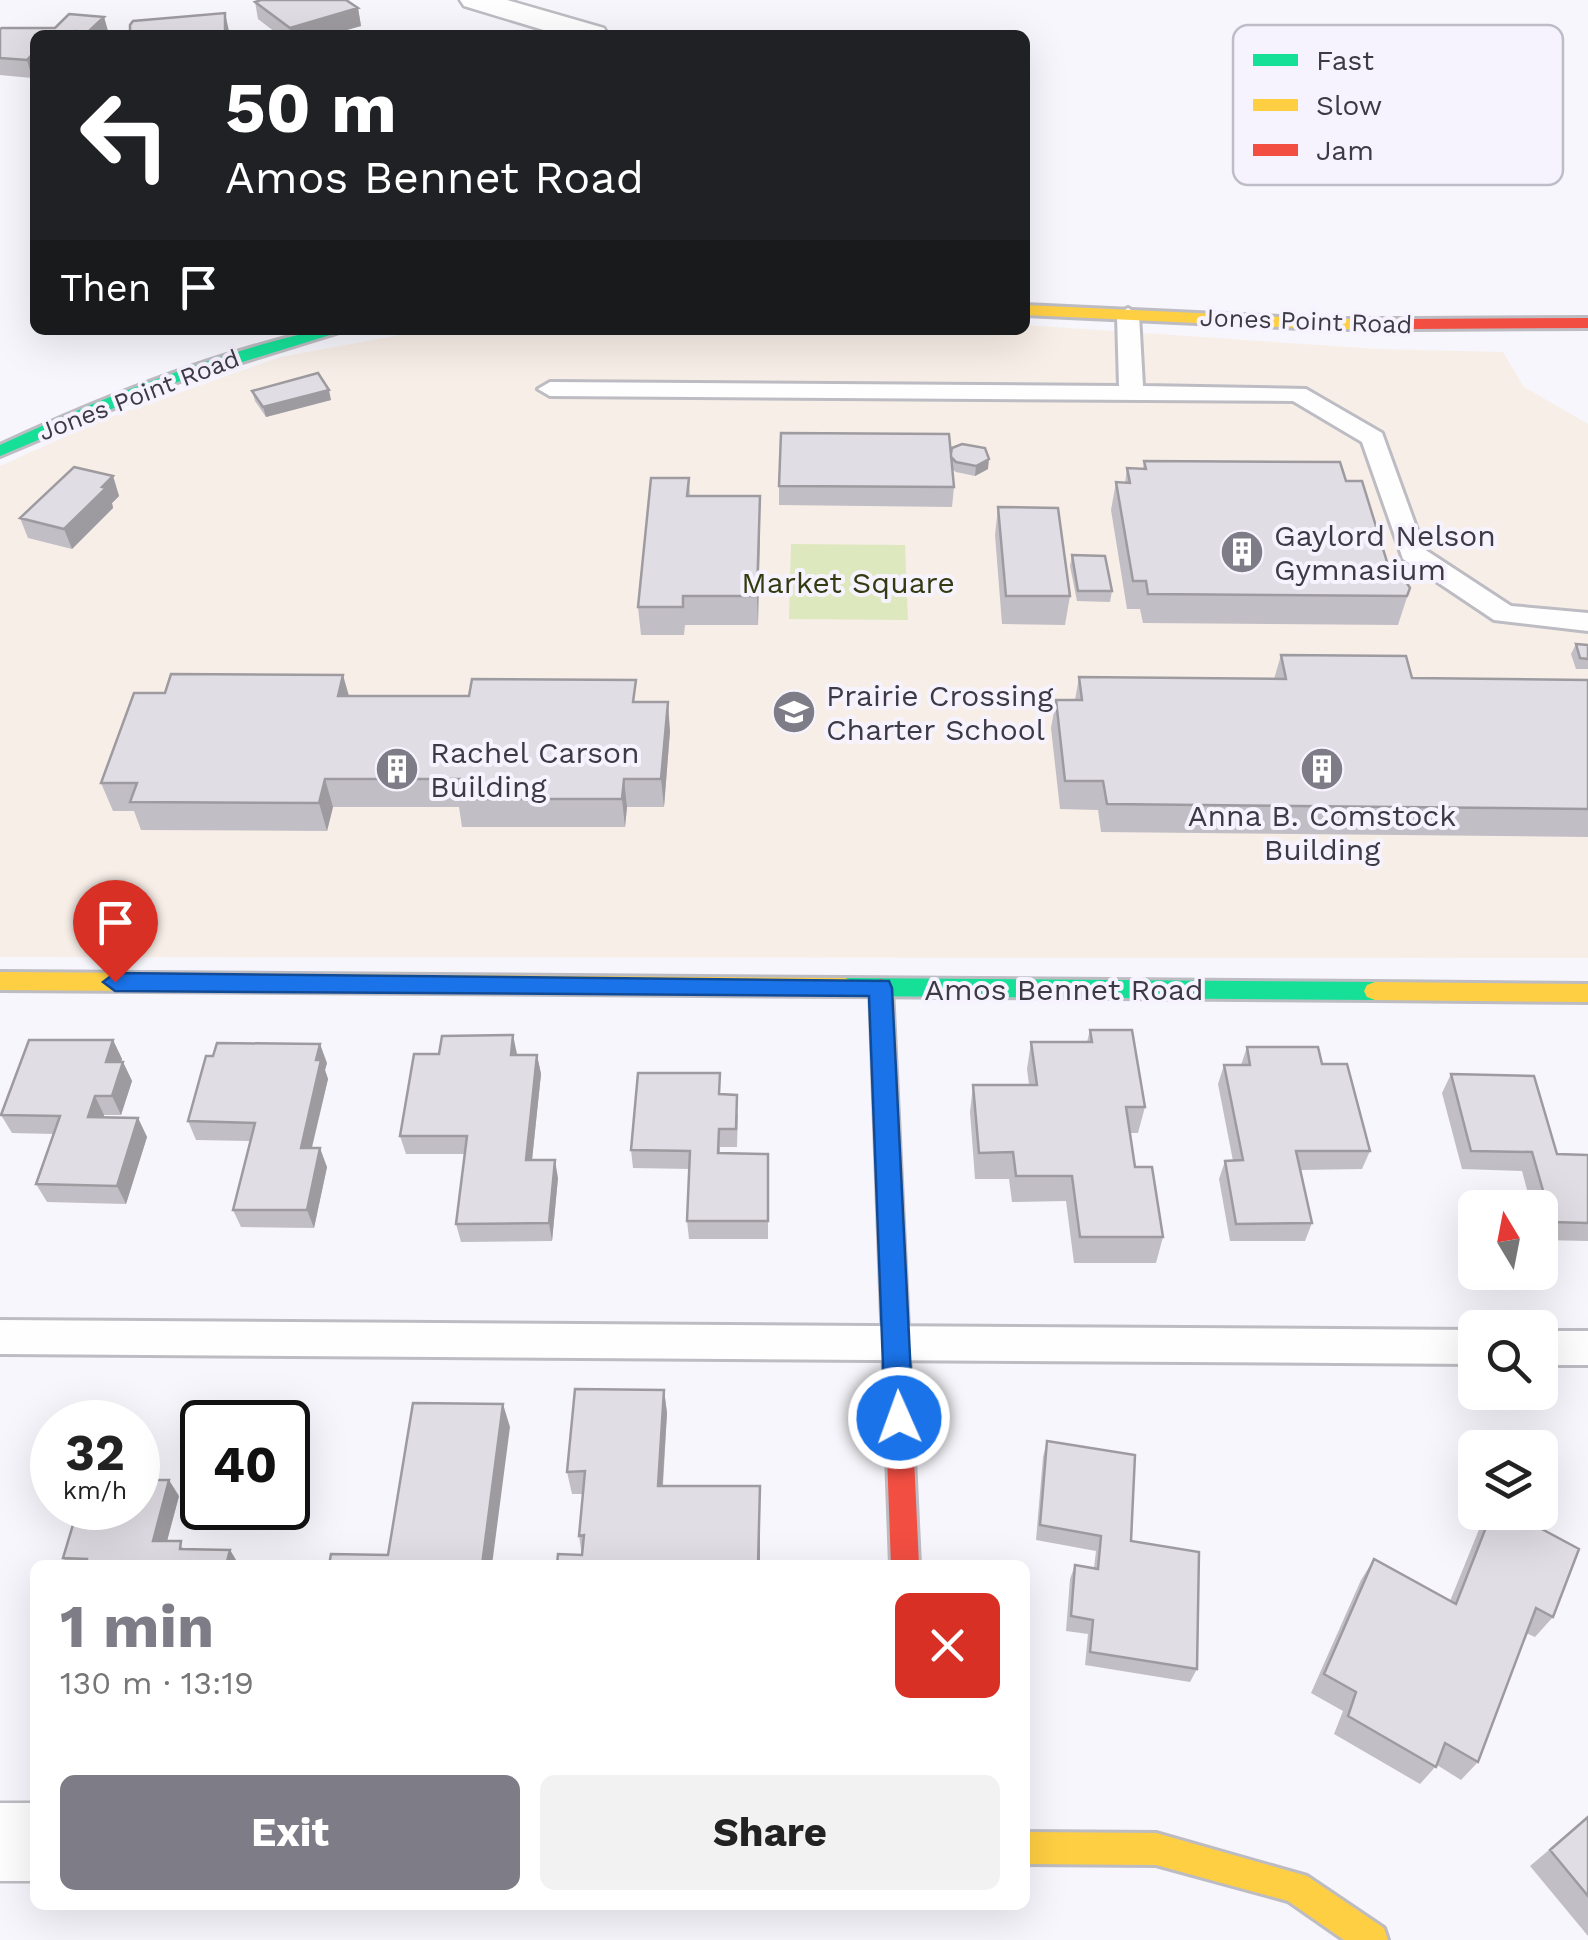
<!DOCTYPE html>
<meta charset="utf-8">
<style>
body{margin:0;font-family:"Work Sans",sans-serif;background:#f2f2f2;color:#222;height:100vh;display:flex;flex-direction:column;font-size:38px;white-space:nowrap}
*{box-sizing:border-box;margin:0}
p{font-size:32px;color:#767676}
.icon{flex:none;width:55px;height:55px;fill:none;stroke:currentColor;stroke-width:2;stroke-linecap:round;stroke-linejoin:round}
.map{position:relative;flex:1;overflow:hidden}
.side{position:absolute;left:30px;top:1560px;width:1000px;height:350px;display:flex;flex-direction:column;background:#fff;border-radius:15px;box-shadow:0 10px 40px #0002}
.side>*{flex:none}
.top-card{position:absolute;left:30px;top:30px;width:1000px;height:305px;border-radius:15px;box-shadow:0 10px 40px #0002;background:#202124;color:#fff;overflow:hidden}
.needle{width:65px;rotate:350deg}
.buttons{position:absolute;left:1458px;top:1190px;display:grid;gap:20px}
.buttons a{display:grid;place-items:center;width:100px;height:100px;border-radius:15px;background:#fff;box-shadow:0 10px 40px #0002;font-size:50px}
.speed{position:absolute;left:30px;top:1400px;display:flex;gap:20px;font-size:50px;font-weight:700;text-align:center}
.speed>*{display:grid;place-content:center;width:130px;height:130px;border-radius:50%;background:#fff;box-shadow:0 10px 40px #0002;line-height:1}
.speed small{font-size:25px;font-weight:400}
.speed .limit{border:5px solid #111;border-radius:15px;background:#fff;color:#111}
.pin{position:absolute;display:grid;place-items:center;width:85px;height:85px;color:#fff;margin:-102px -42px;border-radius:50% 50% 50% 0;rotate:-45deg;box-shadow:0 0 10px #0007}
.pin .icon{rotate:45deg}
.me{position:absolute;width:110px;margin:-55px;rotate:358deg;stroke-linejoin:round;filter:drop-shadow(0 0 8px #0008)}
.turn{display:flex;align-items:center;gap:35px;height:210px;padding:0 30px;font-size:45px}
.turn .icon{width:130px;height:130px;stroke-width:2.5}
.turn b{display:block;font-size:70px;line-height:85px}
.then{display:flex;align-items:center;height:95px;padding:0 30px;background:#0003;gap:20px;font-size:38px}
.round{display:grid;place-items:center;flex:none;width:105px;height:105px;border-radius:15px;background:#f2f2f2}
.overview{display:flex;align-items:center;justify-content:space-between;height:170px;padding:0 30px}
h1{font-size:60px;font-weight:700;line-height:75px;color:#7e7c86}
.primary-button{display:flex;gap:20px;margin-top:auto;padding:20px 30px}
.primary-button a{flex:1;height:115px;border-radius:15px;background:#7e7c86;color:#fff;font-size:40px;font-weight:700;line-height:115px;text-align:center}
.primary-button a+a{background:#f2f2f2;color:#222}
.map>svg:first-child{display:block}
</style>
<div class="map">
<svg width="1588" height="1940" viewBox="0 0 1588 1940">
<rect width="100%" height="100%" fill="#f7f6fc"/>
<path fill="#f7eee7" d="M1025 325 1378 349 1503 352 1524 387 1588 424V958L0 957V466L102 420 280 357 427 330H1025Z"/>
<path fill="#dee8bf" d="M791 544 905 545 908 620 789 619Z"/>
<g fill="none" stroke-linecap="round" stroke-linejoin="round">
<g stroke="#bdbcc3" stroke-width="6">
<path id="lane" d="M1128 308 1139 315 1143 386 1306 389 1382 433 1424 549 1511 606 1588 613V631L1494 620 1403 559 1362 442 1293 401 550 396 538 389 550 382 1119 386 1117 315Z
M0 1320 1475 1330V1364L0 1354Z
M1540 1331H1588V1365H1540Z"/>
</g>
<g stroke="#bdbcc3" stroke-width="5">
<path id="street" d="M460 0H507L604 28 608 35H560L464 6Z
M0 1803H35V1881H0Z"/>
</g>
<g stroke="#bdbcc3" stroke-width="6">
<path id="fast" d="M318 330H346L171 384 0 456V445C103 397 207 356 318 330Z
M845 978 1375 982 1383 985 1386 991 1383 997 1375 1000 845 996 837 993 834 987 837 981Z"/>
</g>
<g stroke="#bdbcc3" stroke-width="6">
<path id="slow" d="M1025 305 1323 319H1411L1419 324 1411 329H1323L1025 315Z
M0 972 845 978 853 981 856 987 853 993 845 996 0 990Z
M1375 982 1588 984V1002L1375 1000 1367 997 1364 991 1367 985Z
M1025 1832 1156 1833 1307 1876 1384 1928 1388 1940H1344L1288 1901 1156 1865 1025 1864Z"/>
</g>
<g stroke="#bdbcc3" stroke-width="6">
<path id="jam" d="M1588 318V328L1411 329 1403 324 1411 319Z
M881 979 889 982 892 988 919 1565H891L870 988 873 982Z"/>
</g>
<use href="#lane" fill="#fefeff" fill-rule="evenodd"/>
<use href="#street" fill="#fefeff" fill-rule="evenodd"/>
<use href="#fast" fill="#16e098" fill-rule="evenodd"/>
<use href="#slow" fill="#ffcf43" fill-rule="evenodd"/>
<use href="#jam" fill="#f24e42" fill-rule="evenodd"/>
</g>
<path fill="#c2bec5" d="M255 2 358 8 361 26 329 35H279L258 19Z
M104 17 108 35H35V75L32 78 0 75V29L55 28Z
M252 391 331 400 266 417 255 401Z
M951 453 988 469 975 476 956 472 952 469 954 487 952 507 779 505V486Z
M1144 461 1346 481 1388 565 1410 588 1398 625 1143 623 1140 609H1127L1111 510 1116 482 1125 483 1127 468 1143 469Z
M113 476 119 496 112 503 113 508 72 549 28 538 20 518Z
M689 478 690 496H760L758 625H685L684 635H641L638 607Z
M998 507 1070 596 1065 625 1002 624 995 535Z
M1072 555 1112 591 1110 602 1077 601 1070 566Z
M1576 644 1588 645V669H1576L1571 654Z
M1281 655 1412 678 1588 680V837L1101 832 1098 810 1060 809 1051 728 1056 700H1075L1079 677 1274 679Z
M349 696 638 702 670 731 664 807H627L625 827H462L459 807H333L327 831 141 830 134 811H113L101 783Z
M1090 1030 1145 1107 1138 1133H1130L1135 1167 1163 1237 1156 1263H1074L1066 1201 1012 1202 1009 1179H975L970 1112 973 1085H1029L1027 1069 1031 1042H1087Z
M113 1040 122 1059 121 1062H123L132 1081 121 1115H104L103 1118H138L147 1137 126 1204 47 1202 36 1184 54 1134 12 1133 1 1115Z
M1247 1047 1322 1064 1370 1151 1362 1169 1300 1170 1312 1223 1305 1241H1230L1219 1179 1225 1161H1233L1218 1084 1224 1065H1241Z
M517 1055H537L541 1074 532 1160 558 1178 552 1241 461 1242 456 1224 465 1154H406L400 1136Z
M327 1063 325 1070 328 1079 312 1148 327 1167 314 1228 241 1227 233 1210 250 1141 196 1140 188 1121Z
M1451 1074 1557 1154 1588 1155V1241L1541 1240 1540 1208H1532L1522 1171 1462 1169 1442 1093Z
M738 1113 737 1147H720V1153L768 1154V1239H689L687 1221 690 1169 633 1168 631 1150Z
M664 1390 667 1413 663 1486 761 1508 582 1555 579 1536 583 1494H572L567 1472Z
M1047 1441 1131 1541 1197 1669 1190 1682 1085 1665 1088 1634 1066 1631 1070 1579 1075 1565 1094 1568 1096 1551 1036 1540 1043 1457Z
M179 1496 167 1541 186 1549 230 1550 239 1565H69L63 1558Z
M1490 1512H1510L1553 1617 1535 1637 1526 1633 1478 1762 1461 1780 1437 1765 1420 1784 1334 1734 1343 1711 1311 1693 1361 1580 1374 1559 1450 1601 1480 1527Z
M1588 1817V1936L1530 1866Z"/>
<path fill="#9e9ba0" d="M358 8 361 26 329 35H291L290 28Z
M225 13 229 31V35H225Z
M104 17 109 34 89 35 88 32Z
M35 52V75L32 78 27 60Z
M329 390 331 400 266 417 263 407Z
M989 459 988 469 975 476 976 466Z
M113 476 119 496 112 503 113 508 72 549 64 529Z
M760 496V524L758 625 757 596Z
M343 675 351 703 338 696Z
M668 702 670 731 664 807 661 779Z
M325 779 333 807 327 831 319 803Z
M624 779 627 807 625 827 622 799Z
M513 1035 517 1054 515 1074 511 1055Z
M113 1040 122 1059 115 1080 106 1062Z
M320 1044 327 1063 325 1070 328 1079 307 1167 301 1148Z
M537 1055 541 1074 530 1179 526 1160Z
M123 1062 132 1081 121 1115 112 1096Z
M95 1096 104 1115 97 1136 88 1117Z
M138 1118 147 1137 126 1204 117 1186Z
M320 1148 327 1167 314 1228 307 1210Z
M555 1160 558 1178 552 1241 549 1223Z
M664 1390 667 1413 661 1508 658 1486Z
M503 1404 510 1427 492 1565H482Z
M169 1480 179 1496 163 1556 153 1541Z
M760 1486V1565H758Z
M230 1550 239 1565H226Z"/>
<path fill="#e1dde5" stroke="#9e9ba0" stroke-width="2.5" d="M261 0H346L358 8 290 28 255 2Z
M225 13V35H130V25L133 21Z
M69 14 104 17 88 32 75 31 71 35H35V52L27 60 0 58V29L2 28H55Z
M318 373 329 390 263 407 252 391Z
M781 433 949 434 954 487 779 486Z
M962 444 985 448 989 459 976 466 956 462 951 457V453L952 448Z
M1144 461 1340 462 1346 481H1362L1388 565 1401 574 1410 588 1407 596 1148 594 1146 581H1133L1116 482 1130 483 1127 468 1146 469Z
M74 467 113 476 102 487 106 488 64 529 20 518Z
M651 478H689L687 496H760L757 596H683V607H638Z
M998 507 1058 508 1070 596H1006Z
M1072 555 1105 556 1112 591H1078Z
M1576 644 1588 645V659L1580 658Z
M1281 655 1406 656 1412 678 1588 680V809L1107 804 1103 781H1065L1056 700H1082L1079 677 1286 679Z
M171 674 343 675 338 696H469L472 679 636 680 633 702H668L661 779H624L622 799H457L460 779H325L319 803 130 802 137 783H101L134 693H165Z
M1090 1030H1132L1145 1107H1126L1135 1167H1152L1163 1237H1080L1072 1176H1016L1013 1152 979 1153 973 1085H1037L1031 1042H1092Z
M513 1035 511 1055H537L526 1160H555L549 1223 456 1224 467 1136H400L414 1054H439L442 1036Z
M29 1040H113L106 1062H123L112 1096H95L88 1117 138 1118 117 1186 36 1184 60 1116 1 1115Z
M217 1043 320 1044 316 1060H321L301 1148H320L307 1210H233L255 1123 188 1121 206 1056H213Z
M1247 1047H1318L1322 1064H1347L1370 1151H1296L1312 1223 1236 1224 1225 1161 1243 1160 1224 1065H1250Z
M638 1073H720L719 1094 737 1095 736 1129H719L718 1153 768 1154V1221H687L690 1151 631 1150Z
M1451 1074 1534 1076 1557 1154 1588 1155V1223L1552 1222 1532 1152 1471 1151Z
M575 1389 664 1390 658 1486H760L758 1565H557L558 1554 582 1555 584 1535 579 1536 585 1471 567 1472Z
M413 1403 503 1404 482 1565H329L331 1554 388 1555Z
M1047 1441 1135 1455 1131 1541 1199 1552 1197 1669 1090 1652 1093 1620 1071 1616 1075 1565 1098 1569 1101 1536 1040 1525Z
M138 1480H169L153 1541H181L180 1549 230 1550 226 1565H86L87 1559 63 1558 78 1508H138Z
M1492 1512H1510L1579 1549 1553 1617 1536 1608 1478 1762 1445 1743 1436 1767 1348 1716 1356 1692 1324 1674 1374 1559 1456 1604Z
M1588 1817V1896L1550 1850Z"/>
<path fill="#1a73e8" stroke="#114b97" stroke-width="2.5" d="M115 973 889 981 892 988 913 1418 908 1427 899 1431 889 1427 885 1418 869 996 115 991 103 982Z"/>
<defs>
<g id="building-disc" transform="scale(2.25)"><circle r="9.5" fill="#7e7c86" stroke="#f6f3ff"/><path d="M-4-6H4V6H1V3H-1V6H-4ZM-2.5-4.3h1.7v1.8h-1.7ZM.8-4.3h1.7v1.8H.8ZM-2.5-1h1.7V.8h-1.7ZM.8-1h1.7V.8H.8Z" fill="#fff"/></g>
<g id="school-disc" transform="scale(2.25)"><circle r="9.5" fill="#7e7c86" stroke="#f6f3ff"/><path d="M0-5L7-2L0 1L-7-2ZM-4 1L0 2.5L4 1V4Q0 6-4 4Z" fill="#fff"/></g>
</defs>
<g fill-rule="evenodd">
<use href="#building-disc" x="1242" y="552"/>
<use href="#school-disc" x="794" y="712"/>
<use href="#building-disc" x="397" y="769"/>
<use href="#building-disc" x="1322" y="769"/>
</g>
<g text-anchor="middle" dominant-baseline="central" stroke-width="8" stroke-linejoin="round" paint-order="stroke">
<g font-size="25" fill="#3d3a46" stroke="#f6f3ff">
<text transform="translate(1306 321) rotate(2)">Jones Point Road</text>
<text transform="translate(139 395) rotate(-21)">Jones Point Road</text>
</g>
<g font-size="30" fill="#3d3a46" stroke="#f6f3ff" text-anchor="start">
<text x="1274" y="535">Gaylord Nelson<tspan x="1274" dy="34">Gymnasium</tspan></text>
<text x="826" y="695">Prairie Crossing<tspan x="826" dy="34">Charter School</tspan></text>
<text x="430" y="752">Rachel Carson<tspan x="430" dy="34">Building</tspan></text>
<text x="1322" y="815" text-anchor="middle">Anna B. Comstock<tspan x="1322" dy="34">Building</tspan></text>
</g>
<g font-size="30" fill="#333b11" stroke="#f6f3ff">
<text x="848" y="582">Market Square</text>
</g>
<g font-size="30" fill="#3d3a46" stroke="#f6f3ff">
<text x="1064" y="989">Amos Bennet Road</text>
</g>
</g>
<rect x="1233" y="25" width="330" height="160" rx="15" fill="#f6f3ff" stroke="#bebcc8" stroke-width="2.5"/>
<rect x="1253" y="54" width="45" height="12" fill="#16e098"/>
<rect x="1253" y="99" width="45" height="12" fill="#ffcf43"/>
<rect x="1253" y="144" width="45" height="12" fill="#f24e42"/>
<g font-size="28" fill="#3d3a46">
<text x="1316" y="70">Fast</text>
<text x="1316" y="115">Slow</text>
<text x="1316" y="160">Jam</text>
</g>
</svg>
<div class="buttons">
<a><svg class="needle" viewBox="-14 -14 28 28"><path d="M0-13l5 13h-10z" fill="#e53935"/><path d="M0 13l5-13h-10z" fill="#767676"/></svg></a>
<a><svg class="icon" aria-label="search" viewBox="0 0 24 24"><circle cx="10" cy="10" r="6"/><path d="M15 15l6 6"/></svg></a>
<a><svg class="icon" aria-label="layers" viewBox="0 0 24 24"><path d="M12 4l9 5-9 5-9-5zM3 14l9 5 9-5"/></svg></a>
</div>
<div class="speed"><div>32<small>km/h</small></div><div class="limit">40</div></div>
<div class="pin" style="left:115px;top:982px;background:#d93025"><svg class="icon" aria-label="arrive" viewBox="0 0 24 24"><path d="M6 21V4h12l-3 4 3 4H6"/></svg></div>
<svg class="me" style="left:899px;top:1418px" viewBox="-20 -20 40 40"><circle r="17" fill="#1a73e8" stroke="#fff" stroke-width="3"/><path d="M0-11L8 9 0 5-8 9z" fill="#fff"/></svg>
<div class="top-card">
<div class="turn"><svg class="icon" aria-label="left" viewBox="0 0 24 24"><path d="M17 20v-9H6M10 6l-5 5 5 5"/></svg><div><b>50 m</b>Amos Bennet Road</div></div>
<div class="then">Then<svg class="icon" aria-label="arrive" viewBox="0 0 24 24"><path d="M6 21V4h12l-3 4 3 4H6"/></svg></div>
</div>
<section class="side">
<div class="overview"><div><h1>1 min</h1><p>130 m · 13:19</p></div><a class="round" style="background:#d93025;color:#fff"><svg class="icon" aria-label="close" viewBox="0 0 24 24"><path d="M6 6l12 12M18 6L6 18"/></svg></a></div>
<div class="primary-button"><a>Exit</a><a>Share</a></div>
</section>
</div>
